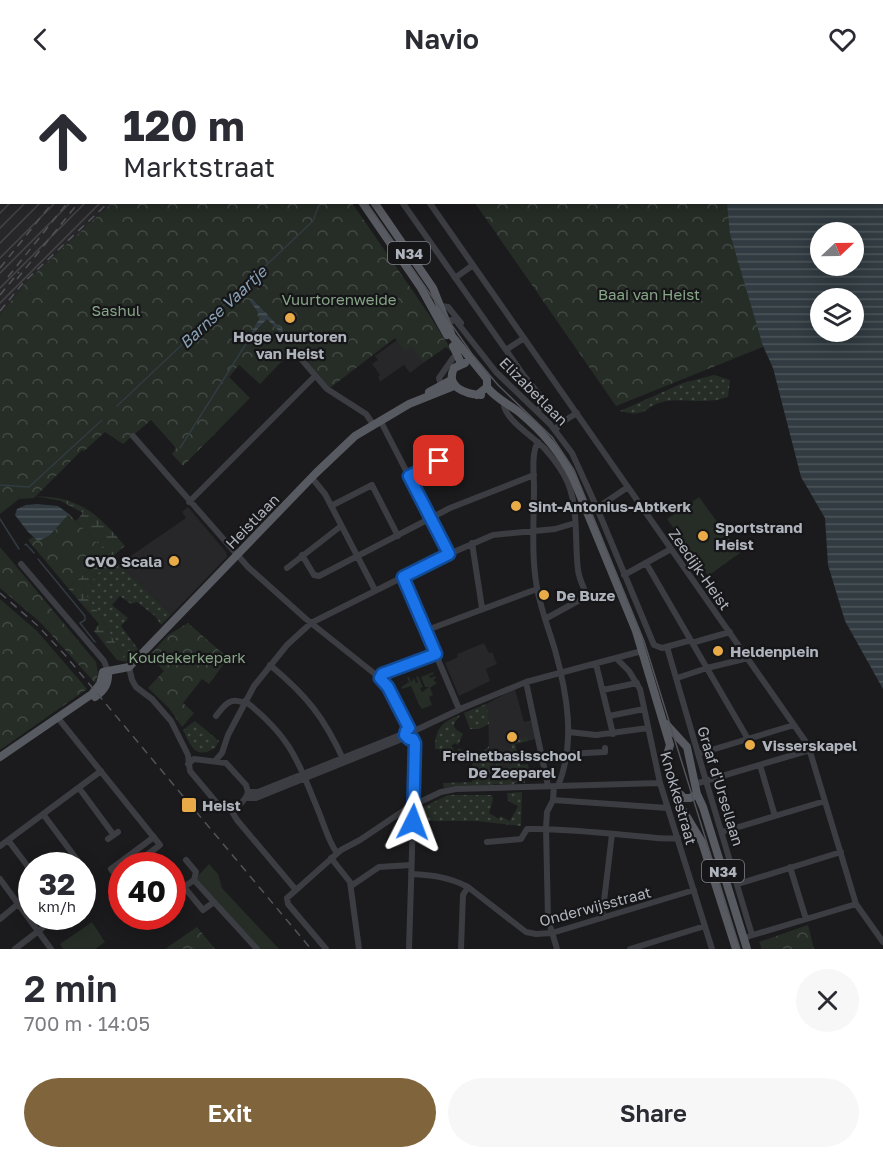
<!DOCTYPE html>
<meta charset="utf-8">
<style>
body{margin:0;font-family:"Golos Text",sans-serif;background:#f7f7f7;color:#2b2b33;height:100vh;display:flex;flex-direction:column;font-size:22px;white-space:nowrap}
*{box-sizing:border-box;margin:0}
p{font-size:20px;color:#7c7c81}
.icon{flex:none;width:33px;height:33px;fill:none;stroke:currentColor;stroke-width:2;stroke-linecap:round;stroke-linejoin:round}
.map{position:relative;height:871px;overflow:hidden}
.details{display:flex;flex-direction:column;background:#fff;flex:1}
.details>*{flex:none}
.top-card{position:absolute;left:0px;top:0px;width:884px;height:126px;box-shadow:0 3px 15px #0003;background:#fff;color:#2b2b33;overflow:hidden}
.needle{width:39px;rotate:68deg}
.buttons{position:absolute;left:810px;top:144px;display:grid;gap:12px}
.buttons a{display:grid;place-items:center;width:54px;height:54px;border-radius:50%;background:#fff;box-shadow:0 3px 15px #0003;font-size:30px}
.speed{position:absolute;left:18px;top:774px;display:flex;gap:12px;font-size:30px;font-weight:700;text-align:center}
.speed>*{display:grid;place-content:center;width:78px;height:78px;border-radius:50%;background:#fff;box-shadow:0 3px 15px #0003;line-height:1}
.speed small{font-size:15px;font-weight:400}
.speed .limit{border:9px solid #d22;background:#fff;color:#111}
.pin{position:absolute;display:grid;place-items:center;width:51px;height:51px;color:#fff;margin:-26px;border-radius:12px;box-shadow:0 3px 9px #0006}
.me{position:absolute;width:66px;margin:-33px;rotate:3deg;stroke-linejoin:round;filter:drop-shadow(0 0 4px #0008)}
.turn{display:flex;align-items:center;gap:21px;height:126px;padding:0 24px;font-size:27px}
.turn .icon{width:78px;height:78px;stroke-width:2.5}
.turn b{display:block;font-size:42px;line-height:51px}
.round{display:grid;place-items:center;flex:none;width:63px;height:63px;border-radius:32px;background:#f7f7f7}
.summary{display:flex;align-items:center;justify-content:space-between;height:102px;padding:0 24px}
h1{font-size:36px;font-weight:600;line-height:45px}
.cta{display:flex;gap:12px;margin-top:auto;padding:12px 24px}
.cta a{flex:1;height:69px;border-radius:36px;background:#80653c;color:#fff;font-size:24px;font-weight:600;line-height:69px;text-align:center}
.cta a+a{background:#f7f7f7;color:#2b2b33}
header{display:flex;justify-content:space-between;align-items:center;height:78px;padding:0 24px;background:#fff;font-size:27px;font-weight:600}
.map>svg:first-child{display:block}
</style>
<header><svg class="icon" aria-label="back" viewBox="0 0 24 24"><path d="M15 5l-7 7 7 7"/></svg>Navio<svg class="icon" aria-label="heart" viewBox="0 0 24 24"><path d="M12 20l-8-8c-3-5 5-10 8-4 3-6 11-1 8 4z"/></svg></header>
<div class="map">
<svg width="883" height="871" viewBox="0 0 883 871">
<defs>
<pattern id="industrial-furrows" width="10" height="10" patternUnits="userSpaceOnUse" patternTransform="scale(1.5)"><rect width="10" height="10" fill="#27272a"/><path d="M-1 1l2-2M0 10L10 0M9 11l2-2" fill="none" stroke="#444447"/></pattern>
<pattern id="grass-dots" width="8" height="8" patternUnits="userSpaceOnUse" patternTransform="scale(1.5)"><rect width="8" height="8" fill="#252d26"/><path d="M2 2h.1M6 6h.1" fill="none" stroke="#424944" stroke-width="1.8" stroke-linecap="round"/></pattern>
<pattern id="wetland-marsh" width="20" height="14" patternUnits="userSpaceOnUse" patternTransform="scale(1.5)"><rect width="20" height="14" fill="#252d26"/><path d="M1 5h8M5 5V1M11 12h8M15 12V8" fill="none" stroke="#424944"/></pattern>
<pattern id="park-crowns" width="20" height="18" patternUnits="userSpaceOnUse" patternTransform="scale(1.5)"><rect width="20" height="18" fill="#252d26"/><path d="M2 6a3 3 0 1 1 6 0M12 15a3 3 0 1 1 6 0" fill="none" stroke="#424944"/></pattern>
<pattern id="water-rules" width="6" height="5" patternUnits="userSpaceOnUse" patternTransform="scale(1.5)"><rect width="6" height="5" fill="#313b41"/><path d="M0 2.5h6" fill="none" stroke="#4c555a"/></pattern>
</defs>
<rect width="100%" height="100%" fill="#1b1b1d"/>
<path fill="#27272a" d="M397 262 405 273 412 268 423 285 410 295 404 287 378 305 380 302 378 299 380 297 372 286 378 282 375 278Z
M188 429 226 474 227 479 171 537 119 486 186 440 182 434Z
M484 565 489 575 492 574 497 586 486 591 490 603 459 618 445 585 458 579 457 576Z
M515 611 524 644 532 642 536 661 515 666 520 687 528 686 529 698H525V705L494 706 490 708 488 631 486 626Z"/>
<path fill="url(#industrial-furrows)" d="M0 0H250V2H2V124L112 125 26 204 0 237Z"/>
<path fill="url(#grass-dots)" d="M714 297 730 302 728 319C703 327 689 320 666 323 645 327 647 341 620 333L683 305Z
M112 479 171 537 161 547 155 538 137 524 131 526 120 518 112 527 128 540 121 548 138 571 126 584 98 534 83 513Z
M486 626 488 631 489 646 479 651H470L464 635Z
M460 637C459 641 449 647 457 652 459 654 461 654 463 656L458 667 455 665 451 668 455 673 460 670 468 680 460 672 449 682 439 671H435C435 650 442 644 460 637Z
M195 643 219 663 215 670C195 682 191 668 183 652Z
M527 659 528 663 515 666 520 687 528 686 529 698H525V705L519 704 523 701V694L512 695V704H515L514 707 494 706 493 708H454L444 710 443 705 472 704V700L475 698V691H472L473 682 489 668V672H493V699H496V671H499V682L501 683 500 694H510V688L512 687 510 670H512V663Z
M522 714 521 748 476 743H417V732L448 717H492L493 722 489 735 499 741 500 738 510 743 518 728 508 723 507 715Z"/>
<path fill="url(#wetland-marsh)" d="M35 418C80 419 97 435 125 468L112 479 83 513 98 534 126 584 117 582 94 553 99 546 68 510 108 476 76 443 83 435 61 423Z"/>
<path fill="url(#park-crowns)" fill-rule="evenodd" d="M509 0H883V222L820 220V246L616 328 475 125 882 124V2L507 1ZM820 154H854V188H820Z
M112 125H352L430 238 453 275 446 269 423 285 412 269 405 274 395 260 330 310 297 271 290 275 260 306 239 287 229 299 250 320 183 388 172 376 176 370 151 342 123 366 105 354 84 373 82 372 34 420 19 421 0 436V237L26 204Z
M69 436 108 476 68 510 28 462 33 459 38 462 49 458Z
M0 469 96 584 98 595 95 605 41 545 0 510Z
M0 521 37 553 87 611 0 672Z
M188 545 228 580 209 606 202 601 183 625 194 635 182 649 169 630 148 610 164 593 149 578 168 557Z
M808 847 814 871H762L759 864Z
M197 849 215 871H165L168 869Z"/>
<path fill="#252d26" d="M699 419 740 475 708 498 667 441Z
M433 594 434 596 429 598 430 600 435 598 436 600 433 602 437 605 430 610 433 617 429 619 432 627 422 631 419 627 411 608 402 611 401 609 409 604 407 599H409L411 604 414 600 416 605H418L416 599 418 598 423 609 420 610 422 614 429 609H425L421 599Z
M209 786 218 796 222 810 279 871H259L196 800Z
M92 844 105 864 95 871H63L60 866Z"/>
<path fill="url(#water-rules)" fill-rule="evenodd" d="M716 0H883V611L845 543 828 487 825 440 801 399 773 290 763 268 730 156 727 125 882 124V2ZM820 154H854V188H820ZM854 220V254H820V220Z
M252 221 287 257 285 259 267 241 251 258C256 237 268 247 250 223Z
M37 426 58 428 69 436 49 458 38 463 28 454 15 437 17 431 26 427Z"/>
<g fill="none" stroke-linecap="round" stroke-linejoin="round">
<path stroke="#313b41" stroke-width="1.5" d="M260 0 261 2
M117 328 313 143 320 124
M180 370 251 258
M0 407 29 409 102 342
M0 441 19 471
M25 467 26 466 34 475
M38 481 85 538V542L80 545 95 564
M193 870 194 871"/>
<path stroke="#3c3d42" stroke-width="6" d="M402 124 522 295 542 320V328L537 333
M429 124 808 667 856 826 883 864
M455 200 473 187
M438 230 441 228 448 229 461 245
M447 245 451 242 456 243 496 294 550 346 572 375 597 430 654 567 662 570 688 563 695 564 730 554
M506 272 524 260
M296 275 327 311 366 336 373 346
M441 307 439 300 453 280
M504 324C501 339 535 360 545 371 552 379 559 388 564 397 580 425 574 461 578 492 579 501 584 510 587 518L545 541
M380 342 449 476
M556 352 559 346 577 335
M133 358 248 489 306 541 380 600 388 609 409 650
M538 364C531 375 534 397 534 409 534 443 531 477 537 510 541 532 549 552 555 572 567 615 576 665 558 708
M409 398 454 376
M312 400 325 416 375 512
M189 424 315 298
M331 428 372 407 398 458
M597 430 628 409
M472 465 482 530
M302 477 314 497 319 498 450 430 534 397
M646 485 748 661
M21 486 104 583 108 593
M287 490 341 448
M624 497 671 471
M403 499 459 631
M427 552 537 511
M667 569 706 703 752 857
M617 581 629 593 640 611 660 705 712 871
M596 586 613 656
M270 587C307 618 324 639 344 683
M129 589 132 602 136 609 152 621 171 643 188 677 190 693 221 730C232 736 245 724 248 714
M380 600 383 596 436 576
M677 600 707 590 748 580
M526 604 548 708
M603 612 637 605
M245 623C290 658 297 681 318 732 324 746 328 763 337 775
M216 638C224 628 230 618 244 625
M609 638 644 631
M58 640 160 767 132 788
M416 652 465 629 526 604 642 573
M569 654 596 657 648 650
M566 676 605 674V670
M698 676 794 647
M215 683 222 675 228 657 254 608 287 567 311 545 449 476 493 457 555 451 575 445
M188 686 194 681 226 685 246 707 248 714
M760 687 775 738
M695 706 810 672
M554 708 553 722 547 734 546 750 548 841 557 871
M79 710 113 756
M248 714H258L405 655
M246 720H256L407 659
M553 722 668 730
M231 732 237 742 296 812
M43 736 81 787
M722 754 825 723
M108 761 118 754
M8 762 32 794
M487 764 521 761 527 751C563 750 600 755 636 758 651 759 663 762 678 760
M0 768 101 693
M331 780 350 804 359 871
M186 782 196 794 194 802
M790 789 806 841
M122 796 117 799 111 791 154 759
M411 796C432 797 449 799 468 809L526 854 536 856 552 855 694 812
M0 801 51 871
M738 806 841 774
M351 808 379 789 411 787
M214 824 203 832 184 809 194 802 257 871
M602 840 612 756
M0 841 18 826
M743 860 856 826
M15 871 58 838
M326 871 288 826 287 820 341 772 360 762 409 729 441 714 456 711 660 705
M409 871 415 676 413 661
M461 871 463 817 468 809
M630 871 705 848"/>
<path stroke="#585a61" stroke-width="8" d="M274 0 276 2
M287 0 288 2
M362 124 421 210 447 257
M374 124 433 210 452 258 487 301V309L477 317
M453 268 461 285
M465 285 454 290C445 309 465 316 481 317
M487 309C496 321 509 326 520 335 543 354 560 374 573 400L636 553 670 667 666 680 678 724 702 764 736 871
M429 314 451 302
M95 619C105 612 109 605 108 593
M666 646 687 669 697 716 703 729 747 871
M0 679 92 616 100 606 103 594 129 589 316 395 355 358 409 326 454 308
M676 712 684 720H690L697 716"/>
<path stroke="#515359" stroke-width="1.5" d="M279 0 280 2
M366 124 472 276 498 307 552 359 574 392 644 563 740 871"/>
<path stroke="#515359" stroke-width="1.5" stroke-dasharray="8 6" stroke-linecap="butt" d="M153 2 154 0
M168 2 169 0
M179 2 180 0
M0 190 53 124
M8 199 68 124
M17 201 79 124
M0 217 19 194
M0 233 23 205 109 124
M0 515 38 548 65 577 311 871"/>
</g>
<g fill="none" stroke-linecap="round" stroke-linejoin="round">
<g stroke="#114b97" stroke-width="15">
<path id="route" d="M413 744 415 665 413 661H409L405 657 406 653 409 650 388 609 380 600 382 596 436 576 403 499 449 476 409 398 439 383"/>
</g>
<use href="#route" stroke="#1a73e8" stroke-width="10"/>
</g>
<g fill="#e8ab48" stroke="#161618" stroke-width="2">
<circle cx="290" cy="240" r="6"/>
<circle cx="516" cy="428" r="6"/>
<circle cx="703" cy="458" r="6"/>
<circle cx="174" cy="483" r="6"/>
<circle cx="544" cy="517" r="6"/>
<circle cx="718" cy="573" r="6"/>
<circle cx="512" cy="659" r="6"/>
<circle cx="750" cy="667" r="6"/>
<rect x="181" y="719" width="16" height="16" rx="3"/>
</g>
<g text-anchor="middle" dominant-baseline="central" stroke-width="4.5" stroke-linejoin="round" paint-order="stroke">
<g fill="#161618" stroke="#80848b" stroke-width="1.5">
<rect x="388" y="164" width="42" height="22" rx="4.5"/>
<rect x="702" y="782" width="42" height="22" rx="4.5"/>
</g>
<g font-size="14" font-weight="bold" fill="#aeb3bc">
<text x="409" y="175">N34</text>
<text x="723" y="793">N34</text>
</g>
<g font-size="15" fill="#87a587" stroke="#161618">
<text x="649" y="216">Baai van Heist</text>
<text x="339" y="221">Vuurtorenweide</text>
<text x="116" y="232">Sashul</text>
<text x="187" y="579">Koudekerkepark</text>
</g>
<g font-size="15" font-weight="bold" fill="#aeb3bc" stroke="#161618" text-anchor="start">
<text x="290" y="258" text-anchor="middle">Hoge vuurtoren<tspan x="290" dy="17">van Heist</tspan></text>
<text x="528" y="428">Sint-Antonius-Abtkerk</text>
<text x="715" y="449">Sportstrand<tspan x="715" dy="17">Heist</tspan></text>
<text x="162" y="483" text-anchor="end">CVO Scala</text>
<text x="556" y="517">De Buze</text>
<text x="730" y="573">Heldenplein</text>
<text x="762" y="667">Visserskapel</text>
<text x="512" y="677" text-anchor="middle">Freinetbasisschool<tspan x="512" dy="17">De Zeeparel</tspan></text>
<text x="202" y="727">Heist</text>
</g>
<g font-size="15" fill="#aeb3bc" stroke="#161618">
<text transform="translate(534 313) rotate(45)">Elizabetlaan</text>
<text transform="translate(252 443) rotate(-46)">Heistlaan</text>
<text transform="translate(700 491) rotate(55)">Zeedijk-Heist</text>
<text transform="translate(721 708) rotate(73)">Graaf d'Ursellaan</text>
<text transform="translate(679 720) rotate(74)">Knokkestraat</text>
<text transform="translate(595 828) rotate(-15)">Onderwijsstraat</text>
</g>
<g font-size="16" font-style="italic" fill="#88a1b4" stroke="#161618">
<text transform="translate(223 229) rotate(-43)">Barnse Vaartje</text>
</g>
</g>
</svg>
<div class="buttons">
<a><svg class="needle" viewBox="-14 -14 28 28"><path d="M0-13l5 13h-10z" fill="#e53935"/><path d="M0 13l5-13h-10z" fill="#7c7c81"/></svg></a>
<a><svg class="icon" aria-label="layers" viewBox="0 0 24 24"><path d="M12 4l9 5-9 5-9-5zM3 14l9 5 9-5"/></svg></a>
</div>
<div class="speed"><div>32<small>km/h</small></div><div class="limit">40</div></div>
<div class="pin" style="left:439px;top:383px;background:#d93025"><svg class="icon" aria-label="arrive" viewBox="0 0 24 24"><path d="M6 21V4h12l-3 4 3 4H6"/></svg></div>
<svg class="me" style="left:413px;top:744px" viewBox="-20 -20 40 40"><path d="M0-17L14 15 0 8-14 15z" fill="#1a73e8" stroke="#fff" stroke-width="4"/></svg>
<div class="top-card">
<div class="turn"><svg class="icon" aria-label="ahead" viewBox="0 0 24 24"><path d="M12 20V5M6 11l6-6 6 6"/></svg><div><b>120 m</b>Marktstraat</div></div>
</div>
</div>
<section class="details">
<div class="summary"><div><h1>2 min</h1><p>700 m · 14:05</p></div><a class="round"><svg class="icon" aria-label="close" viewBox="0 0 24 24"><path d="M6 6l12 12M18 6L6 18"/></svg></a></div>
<div class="cta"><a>Exit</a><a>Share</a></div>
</section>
